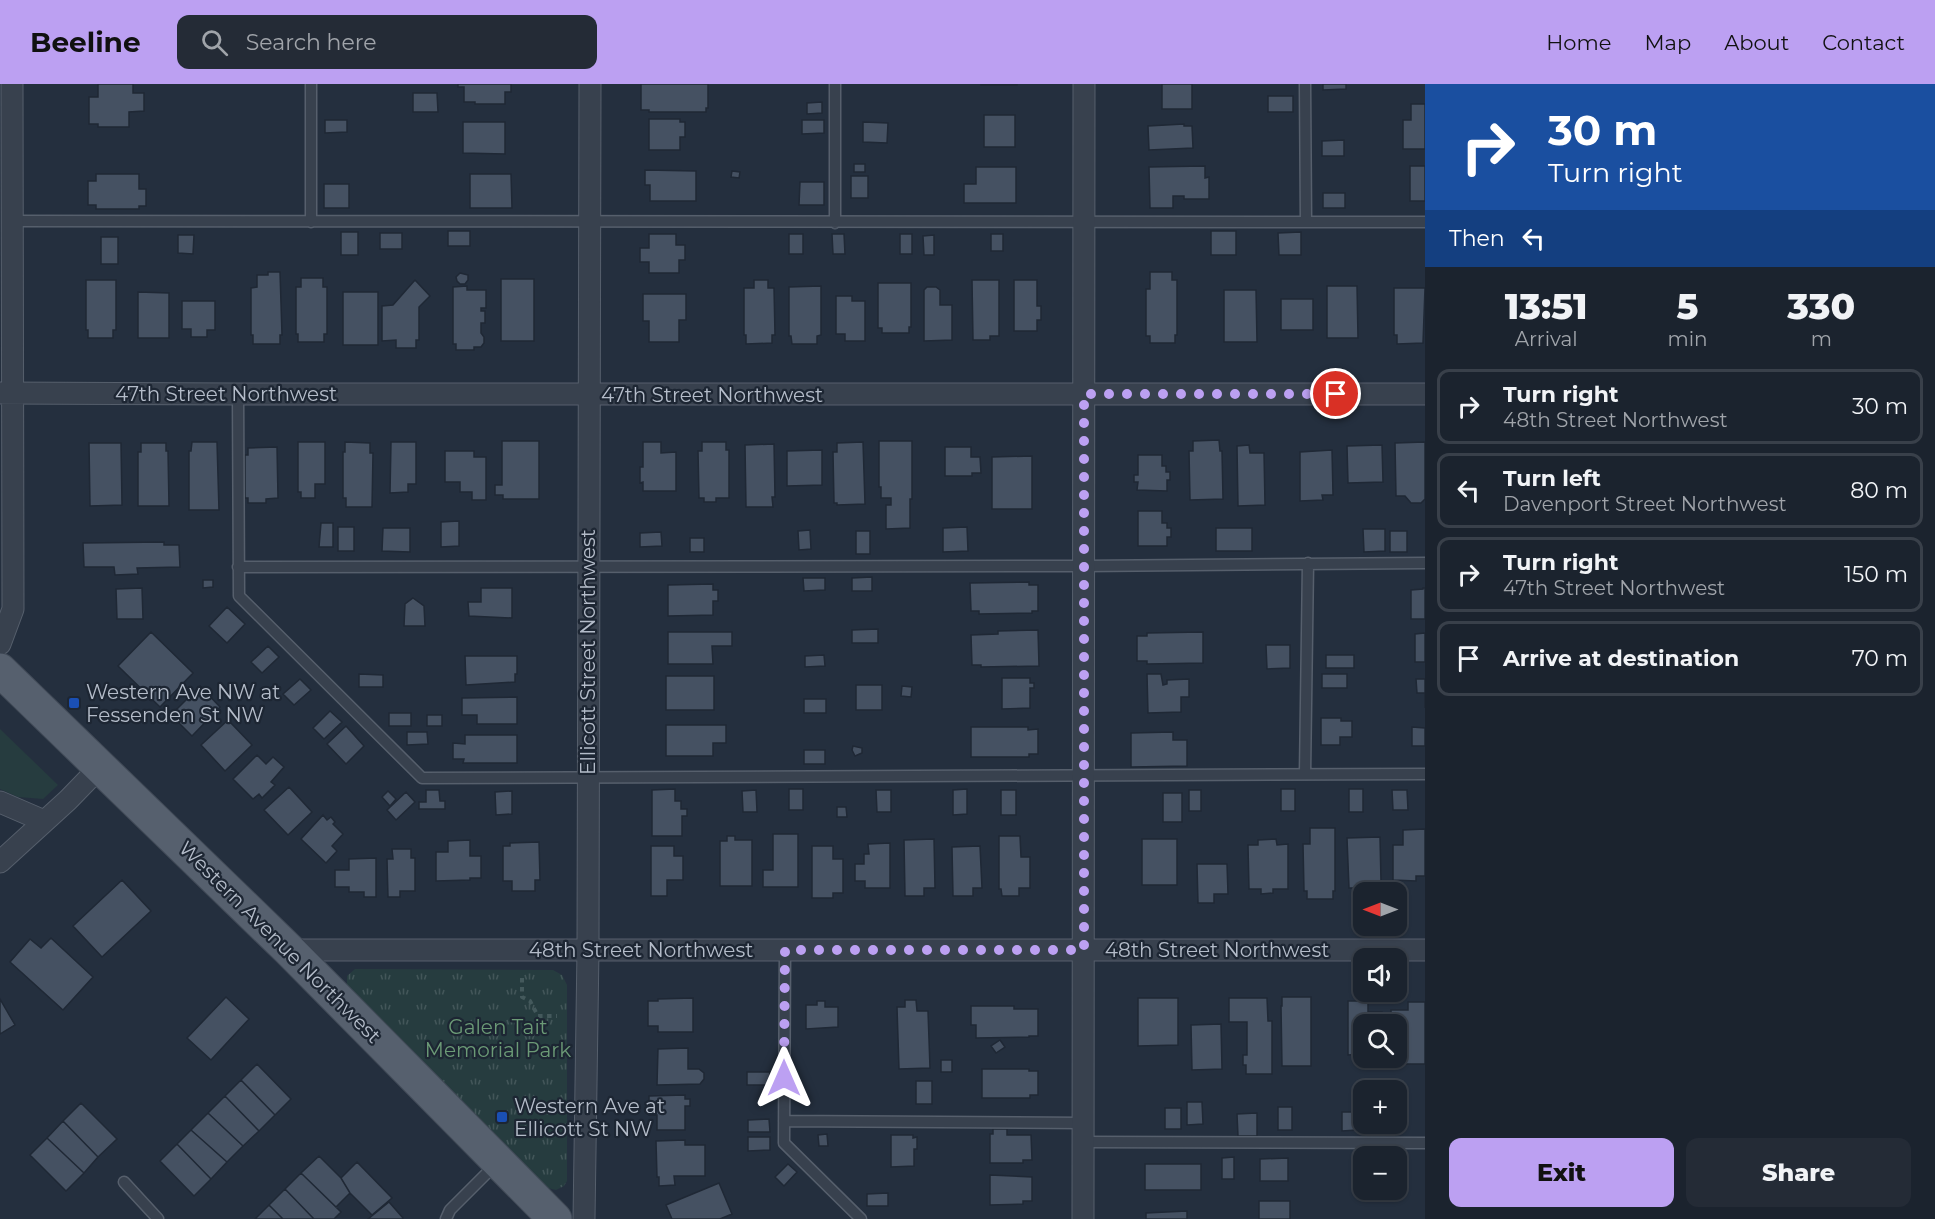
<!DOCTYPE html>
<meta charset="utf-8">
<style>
body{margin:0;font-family:Montserrat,sans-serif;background:#242b36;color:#f1f3f6;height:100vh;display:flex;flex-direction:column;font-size:22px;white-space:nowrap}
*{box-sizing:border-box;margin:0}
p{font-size:20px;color:#a0a4aa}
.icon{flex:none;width:33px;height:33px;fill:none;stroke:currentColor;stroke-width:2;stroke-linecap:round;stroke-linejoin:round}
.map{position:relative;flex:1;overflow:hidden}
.details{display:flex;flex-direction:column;background:#1b232e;width:510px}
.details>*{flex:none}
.top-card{background:#1a4fa0;color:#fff;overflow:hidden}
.needle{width:39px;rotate:270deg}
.fabs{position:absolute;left:1353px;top:798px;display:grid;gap:12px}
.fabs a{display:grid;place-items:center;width:54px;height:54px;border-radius:12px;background:#1b232e;box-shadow:0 2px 4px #0004,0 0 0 2px #39404a;font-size:30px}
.pin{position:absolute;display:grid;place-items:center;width:51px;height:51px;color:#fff;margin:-26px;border:3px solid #fff;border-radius:50%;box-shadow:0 2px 6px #0007}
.me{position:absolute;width:66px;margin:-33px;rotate:0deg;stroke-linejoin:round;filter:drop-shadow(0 0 4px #0008)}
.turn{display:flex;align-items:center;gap:21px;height:126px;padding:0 24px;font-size:27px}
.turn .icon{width:78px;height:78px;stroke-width:2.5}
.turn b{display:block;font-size:42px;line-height:51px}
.then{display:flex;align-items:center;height:57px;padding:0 24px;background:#0003;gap:12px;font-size:22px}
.eta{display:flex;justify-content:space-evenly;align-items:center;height:102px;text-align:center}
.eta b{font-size:36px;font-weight:800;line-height:42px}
.cta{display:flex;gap:12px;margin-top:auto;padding:12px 24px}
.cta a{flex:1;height:69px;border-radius:12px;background:#bca0f2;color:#111;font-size:24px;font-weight:800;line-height:69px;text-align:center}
.cta a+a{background:#242b36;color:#f1f3f6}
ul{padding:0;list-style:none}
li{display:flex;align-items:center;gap:18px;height:75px;margin:0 12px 9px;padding:0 12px;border:3px solid #39404a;border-radius:12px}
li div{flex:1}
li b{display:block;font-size:22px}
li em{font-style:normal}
header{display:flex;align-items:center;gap:36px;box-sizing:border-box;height:84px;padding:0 30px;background:#bca0f2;color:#111}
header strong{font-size:28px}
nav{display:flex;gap:33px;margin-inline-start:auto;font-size:21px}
.search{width:420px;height:54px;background:#242b36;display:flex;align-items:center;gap:15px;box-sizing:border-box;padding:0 21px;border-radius:12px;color:#a0a4aa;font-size:22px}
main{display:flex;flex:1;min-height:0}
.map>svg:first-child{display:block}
</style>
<header>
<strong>Beeline</strong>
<div class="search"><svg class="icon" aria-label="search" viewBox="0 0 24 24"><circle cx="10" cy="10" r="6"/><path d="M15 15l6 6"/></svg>Search here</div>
<nav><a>Home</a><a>Map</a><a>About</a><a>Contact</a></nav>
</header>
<main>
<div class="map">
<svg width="1425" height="1135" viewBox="0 0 1425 1135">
<defs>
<pattern id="park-tufts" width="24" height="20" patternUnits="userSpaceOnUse" patternTransform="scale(1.5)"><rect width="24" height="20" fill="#263c3f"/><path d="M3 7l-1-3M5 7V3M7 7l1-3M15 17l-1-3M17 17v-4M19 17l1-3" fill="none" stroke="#435659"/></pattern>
</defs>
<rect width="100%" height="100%" fill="#242f3e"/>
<path fill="#263c3f" d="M0 645 58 701 43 715 18 713 0 705Z"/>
<path fill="url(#park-tufts)" d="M355 885 553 886 562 891 567 901V1097L564 1102 556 1106 548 1104 347 903V892Z"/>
<path fill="#455162" stroke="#1f2835" stroke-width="1.5" d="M98 0H133V9H144V27L129 28V43H98V40H89V13H98Z
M458 0H511V8H505V20H475V18H464V3H458Z
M641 0H708V24H706V28H649V26H641Z
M981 0H1017V1H981Z
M1162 0H1192V25H1162Z
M1323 0H1346V5L1323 6Z
M413 9H437L438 28H413Z
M1268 12H1293V28H1268Z
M822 18V29L807 30V19Z
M1411 20H1425V65H1403V36H1411Z
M984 31H1015V63H984Z
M649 35H680V38H685V53H680V66H649Z
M325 36H347V48L325 49Z
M802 36H824V49L802 50Z
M463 38H505V70L463 69Z
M863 38 888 39 887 59 863 58Z
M1184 40V42H1192L1193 64 1149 66 1148 42Z
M1344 56V72H1322V57Z
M854 80H865V88H854Z
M1205 82V94L1209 93V115H1184V112H1173V124H1150L1149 83Z
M1410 82H1425V117H1410Z
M976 83H1016V119H964V100H976Z
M645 86 696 87V117H650V101H645Z
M732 87 740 88 739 94 731 93Z
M96 90H139V105H146V122H139V125H96V121H88V97H96Z
M470 90H511L512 124H470Z
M851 92H868V114H851Z
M800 98H824V121H799Z
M324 100H349V124H324Z
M1323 109H1345V124H1323Z
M448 147H470V162H448Z
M1211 147H1236V171H1211Z
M341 148H358V171H341Z
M1301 148V171H1279L1278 149Z
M380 149H402V165H380Z
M649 150H676V161H685V176H679V189H649V178H640V164H649Z
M789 150H803V170H789Z
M832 150H844L845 170H833Z
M900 150H912V170H900Z
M991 150H1003V167H991Z
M178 151H194L193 170 178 169Z
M934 151V171H924L923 152Z
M101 153H118V180H101Z
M268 188H280L282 251H280V260H253V251H251V204L257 203V191H268Z
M1150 188H1172V196H1177V251H1175V259H1150V252H1146V205H1150Z
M460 189 468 191V196L465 200H460L457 197 456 193Z
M301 194H323V203H327V250H324V258H298V250H296V203H301Z
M501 195H534V257H501Z
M86 196H116V246H113V254H88V246H86Z
M415 196 430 212 419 223V256H416V264H396V256L382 257V222L393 221Z
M754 196H768V204H774L775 251H772V259L746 260V251H744V204H754Z
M972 196H999V252H990V256H973Z
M1014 196H1037V222H1041V236H1037V247H1014Z
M878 199H911V243H909V249H882V244H878Z
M467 202V206H486V224H481V227H485V239H481V249L484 253V259L481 263H474V266H456V260H453V203Z
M821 202V251L817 252V260H792L791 252H789V203Z
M1327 202H1357L1358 254H1327Z
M927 203H936L940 206V221H952V256L924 257V206Z
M1394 204H1425L1423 259 1397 260V251H1394Z
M1224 206H1256L1257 258H1224Z
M138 208 169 209V254H138Z
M343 208H378V261H343Z
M643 210H686V236H679V258H649V237H643Z
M836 212H852V217H865V257H845V250H836Z
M1281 215H1313V246H1281Z
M182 217H215V246H207V253H191V245H182Z
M1219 356 1220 367H1222L1223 415 1190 416 1189 367H1193V357Z
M502 357H539V415H503V411H495V401H502Z
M879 357H912V415H910V444L886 445V421H891V414H881V403H879Z
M192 358H217L219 426H189V367H191Z
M298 358H325V400H315V414H301V408H298Z
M345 358 370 359V369H373L372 423H346V414H343V368H345Z
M391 358H416V400H408V408L390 409Z
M643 358H661V369L676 368V407H643V398L640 399V383H643Z
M702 358H726V366H729V414H716V418H704V414H699L698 367H702Z
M863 358 865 420 837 421V419H834L833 368H837V359Z
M1425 358V415L1421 419H1411L1405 412H1396L1395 359Z
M89 359H121L122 421 90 422Z
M141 359H166V367H168L169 422H138V368H141Z
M774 360 775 413H772L773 423H746L745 361Z
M1249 361 1250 369H1264L1265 421 1238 422 1237 362Z
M1382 361 1383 398 1348 399 1347 362Z
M277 363 278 414 266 415V419H248V414H245V371H248V364Z
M945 363H971V373H980L981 389H972V392H945Z
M822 366V401L787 402V367Z
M1332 366 1333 411H1322L1323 416 1300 417V368Z
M445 367H474V373H486V416H472V408H460V398H445Z
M1138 371H1162V382H1166V388H1170V396H1167V407L1137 406 1138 398H1134V391H1138Z
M1032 372V425H992V373Z
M1138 427H1162V439H1167V444H1171V453H1167V462H1138Z
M459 437V462L441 463V438Z
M321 439H333V463H319Z
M338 443H354V467H338Z
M967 443 968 467 943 468V444Z
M383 444H410V468L382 467Z
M1216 444H1252V467H1216Z
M1363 445H1385V467L1364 468Z
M810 446 811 465 799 466 798 447Z
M856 447H870V470H856Z
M1390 447H1407V468H1390Z
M661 448 662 462 640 463V449Z
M690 454H704V468H690Z
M164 458V461H179L180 483 137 484 138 490 115 491 114 483H84L83 459Z
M872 493V507H852V494Z
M803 494H825V506L804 507Z
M203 496H213V503L203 504Z
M1029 498V501H1038V527H1032V529L979 530V527H971L970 499Z
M713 500V506H718V517H713V531L668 532V501Z
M142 504 143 535H117L116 505Z
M481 504H512V534L469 532 468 518H481Z
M1423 504H1425V535H1411V506L1423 505Z
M413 514 424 522 425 542H404L405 520Z
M227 523 245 540 227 559 209 542Z
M878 545V559H852V546Z
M1038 546 1039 582 981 583V581H972L971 551 998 550V547Z
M151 548 193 589 160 623 118 582Z
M668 548H732V562H712L713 580H668Z
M1203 548V579L1147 580V577H1137V552H1147V549Z
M1425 549V578H1415V550Z
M1266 561H1290V584L1267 585Z
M268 562 279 573 262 589 251 578Z
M824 571 825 582 805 583V572Z
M1326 571H1354V584H1326Z
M465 572H517V590H515V598L466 601Z
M359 590 383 591V603H359Z
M1147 590H1161L1163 601 1167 600V596L1189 595V613H1181V628L1148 629Z
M1322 590H1347V604H1322Z
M666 592H714V626H666Z
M1002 594H1030V599H1034V604H1030V624L1002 625Z
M300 595 311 606 294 621 283 610Z
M1416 595H1425V624V609H1417Z
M856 601H882V626H856Z
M200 602 220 623 192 652 171 631Z
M902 602 912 603 911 613 901 612Z
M517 613V640H477V631H462V614Z
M804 615H826V629H804Z
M330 627 342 638 324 655 313 644Z
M389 629H411V642H389Z
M427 631H442V642H427Z
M1321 634H1341V637H1352V653H1340V661H1321Z
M228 636 252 661 225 687 201 661Z
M666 641H726V659H713V672H666Z
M346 642 364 662 346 680 327 660Z
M971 643H1028V646L1038 645V670H1029V673H971Z
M1412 643 1425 644V662H1412Z
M407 648H427L428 660 407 661Z
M1173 648V656H1187V682L1131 683V649Z
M465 651H517V679H463L464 675H453V659L465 660Z
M853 662 862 664V669L855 672 852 666Z
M804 666H825V680H804Z
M257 671 266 680 273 673 284 683 271 698 275 701 262 714 259 710 253 715 233 695Z
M289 703 312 728 288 751 264 726Z
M675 705V717H681V725H687V732H682V752H652V706Z
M789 705H803V726H789Z
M967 705V730L953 731V706Z
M1281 705H1295V727H1281Z
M1349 705H1363V728H1349Z
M426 706H439L440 717H445V725H419V718H426Z
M756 706 757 728H743L742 707Z
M876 706H891V728H877Z
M1001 706H1016V731H1001Z
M1189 706H1201V727H1189Z
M1392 706H1407L1408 726H1393Z
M388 707 396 715 390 722 382 713Z
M512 707V730L496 731 495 708Z
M406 708 415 718 396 736 387 726Z
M1163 709H1182V738H1163Z
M837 723H846L847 733H837Z
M323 731 327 736 331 733 335 738 333 740 343 750 332 762 337 767 326 779 301 755Z
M1310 744H1335V807H1333V815H1307V807H1304L1303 760H1310Z
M1425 745V792H1416V797L1393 796V761H1403V746Z
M773 750H798V803H763V786H773Z
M727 752H735V756H752V802H720V757H727Z
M999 752H1020L1021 773H1030V804H1019V812H1002L1001 805H999Z
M1380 753 1381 797 1365 798V804H1349L1347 754Z
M934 755 935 804H924V812H905L904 756Z
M1142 755H1177V801H1142Z
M1276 755 1277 761 1288 760V805H1273V809L1261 810V805H1249L1248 761H1258V756Z
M470 756V772H481V794H470V796L436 797V768H448V757Z
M539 758 540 796H535V807H512V797H503V762H510V759Z
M890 759V804H865V797H855V780H864V770H869L868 760Z
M651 762H674V772H683V796H667V812H651Z
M812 762H833V775H843V809H833V814H812Z
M980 762 982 804H973V812H953L952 763Z
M392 765H411V774H415V807H400V813H388L387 775H393Z
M376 774V813H364V808H349V803H335V786H349V775Z
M1197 780H1227L1228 810H1214V819H1198Z
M122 796 151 827 102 873 73 842Z
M51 854 93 893 63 926 10 878 30 855 41 864Z
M226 913 249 935 211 976 187 954Z
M1282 913H1311V982H1282L1281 922H1282Z
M693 914V948H658V942H648V917H658V915Z
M1138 914H1178V961L1138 962Z
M1229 914H1267L1268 937H1272V990H1246V981H1243V971H1247V938H1229Z
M0 915 15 941 0 950Z
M905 916H916L917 927H928L930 984 899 985 897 923H905Z
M817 917H825V923H838V943L806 945V921H817Z
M1348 917H1368V928H1382V940H1364V974H1380V979H1361V970L1348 971Z
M1408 918H1425V980H1391V974H1396V940H1391V926H1408Z
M971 922H1014V925H1038V952H1029V953L976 954V941H971Z
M1221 940 1222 985 1192 986 1191 941Z
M1000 956 1005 963 996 969 991 962Z
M688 964V985H699L704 989V995L700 1000 657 1001 658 965Z
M941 976H952V988H941Z
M257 980 291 1015 275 1031 241 996Z
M982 985H1029V987H1038V1011H1030V1014H982Z
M747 988H770V1001H747Z
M241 996 275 1031 259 1047 225 1012Z
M916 997H932V1020H916Z
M685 1011V1015H690V1022H685V1046H657V1031H649V1012Z
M225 1012 259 1047 243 1062 208 1029Z
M1187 1018H1202L1203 1040 1187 1041Z
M81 1019 117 1055 98 1073 63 1037Z
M1278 1023H1292V1046H1278Z
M1165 1024H1181V1045H1165Z
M1342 1028H1356L1357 1046 1342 1047Z
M208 1029 243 1062 227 1078 191 1046Z
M1257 1029V1052H1238L1237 1030Z
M769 1035 770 1048H748V1036Z
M63 1037 98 1073 84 1089 47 1054Z
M993 1045H1007V1051H1031L1032 1076H1023V1079H990V1050H993Z
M191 1046 227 1078 211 1095 177 1060Z
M827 1050 828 1062H819L818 1051Z
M891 1051H913V1054L917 1053V1065H914V1082L891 1083Z
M748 1053H770V1066L748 1067Z
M47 1054 84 1089 66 1107 30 1071Z
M685 1056V1061H705V1092H674L675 1101 659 1102V1093H657L656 1057Z
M177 1060 211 1095 194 1112 160 1077Z
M319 1072 341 1094 350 1109 336 1123 301 1089Z
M1234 1073V1095H1222V1074Z
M1288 1074V1097H1260V1075Z
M1396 1074H1405L1406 1095H1396Z
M357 1078 392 1114 372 1131 350 1109 341 1094Z
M788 1080 797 1088 784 1102 775 1093Z
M1145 1080H1201V1106H1145Z
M301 1089 341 1128 334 1135H314L285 1105Z
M990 1091 1032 1093V1117H1023V1120L990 1121Z
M719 1099 732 1130 720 1135H672L666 1121Z
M285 1105 314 1135H283L269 1121Z
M888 1109V1122H867V1110Z
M1259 1117H1290V1135H1259Z
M389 1118 403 1134 402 1135H368Z
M269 1121 283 1135H255Z
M1187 1127V1135H1146V1129Z"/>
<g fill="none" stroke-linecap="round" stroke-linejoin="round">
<g stroke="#565f6c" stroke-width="13">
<path id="lane" d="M1305 0 1306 138
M12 137 1425 138
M311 138V0
M835 139V0
M238 310 239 512 422 694 1425 690
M238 483 1084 482 1425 479
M1305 690 1308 479
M785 866 784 1059 861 1135
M784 1037 1083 1039
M1083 1058 1425 1059
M124 1098 158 1135
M446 1135 450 1126 496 1080"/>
</g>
<g stroke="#565f6c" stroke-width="23">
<path id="street" d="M0 309 238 310H1425
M0 560 13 525 12 0
M0 718 44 737
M0 778 68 716 101 682
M289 866H1425
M584 1135 588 866 590 0
M1083 1135 1084 0"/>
</g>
<g stroke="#414a57" stroke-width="35">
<path id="primary" d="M0 586 289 866 555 1135"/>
</g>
<path stroke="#44595c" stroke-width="4" stroke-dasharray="4.5 4.5" stroke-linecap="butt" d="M522 894V913L530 917 538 932H557"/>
<use href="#lane" stroke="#38414e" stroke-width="10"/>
<use href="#street" stroke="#38414e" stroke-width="21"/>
<use href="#primary" stroke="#56606e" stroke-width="33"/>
</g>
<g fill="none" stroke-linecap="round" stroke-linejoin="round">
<path stroke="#bca0f2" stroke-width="10" stroke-dasharray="0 18" d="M784 994 785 866H1084V310H1336"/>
</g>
<g fill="#1a4fb4" stroke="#1d2633" stroke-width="2">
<rect x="68" y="613" width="12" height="12" rx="3"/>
<rect x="496" y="1027" width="12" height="12" rx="3"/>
</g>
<g text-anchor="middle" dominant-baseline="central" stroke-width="4.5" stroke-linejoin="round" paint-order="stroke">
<g font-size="20" fill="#b4bcc9" stroke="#1d2633">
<text x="226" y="310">47th Street Northwest</text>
<text x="712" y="311">47th Street Northwest</text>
<text transform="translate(588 568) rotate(-90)">Ellicott Street Northwest</text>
<text transform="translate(280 858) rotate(45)">Western Avenue Northwest</text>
<text x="641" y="866">48th Street Northwest</text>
<text x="1217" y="866">48th Street Northwest</text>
</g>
<g font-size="20" fill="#b4bcc9" stroke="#1d2633" text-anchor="start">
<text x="86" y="608">Western Ave NW at<tspan x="86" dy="23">Fessenden St NW</tspan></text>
<text x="514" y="1022">Western Ave at<tspan x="514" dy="23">Ellicott St NW</tspan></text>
</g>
<g font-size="20" fill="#6b9a76" stroke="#1d2633">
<text x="498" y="943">Galen Tait<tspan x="498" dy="23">Memorial Park</tspan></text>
</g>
</g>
</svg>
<div class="fabs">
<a><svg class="needle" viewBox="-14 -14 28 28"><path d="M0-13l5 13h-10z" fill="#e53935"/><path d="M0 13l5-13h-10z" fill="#a0a4aa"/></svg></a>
<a><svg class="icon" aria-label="sound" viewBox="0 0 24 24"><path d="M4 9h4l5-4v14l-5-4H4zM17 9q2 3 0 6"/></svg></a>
<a><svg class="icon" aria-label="search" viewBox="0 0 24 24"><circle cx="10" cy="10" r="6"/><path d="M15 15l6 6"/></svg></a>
<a>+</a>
<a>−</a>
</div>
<div class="pin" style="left:1336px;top:310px;background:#d93025"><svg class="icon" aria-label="arrive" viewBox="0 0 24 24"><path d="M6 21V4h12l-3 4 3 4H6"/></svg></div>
<svg class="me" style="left:784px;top:994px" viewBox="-20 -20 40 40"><path d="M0-17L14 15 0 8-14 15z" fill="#bca0f2" stroke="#fff" stroke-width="4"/></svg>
</div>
<section class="details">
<div class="top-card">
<div class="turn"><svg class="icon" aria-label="right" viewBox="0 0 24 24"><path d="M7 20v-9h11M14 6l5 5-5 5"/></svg><div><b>30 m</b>Turn right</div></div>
<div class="then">Then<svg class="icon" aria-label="left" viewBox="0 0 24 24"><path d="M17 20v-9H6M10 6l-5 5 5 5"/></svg></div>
</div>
<div class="eta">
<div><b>13:51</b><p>Arrival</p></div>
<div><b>5</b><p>min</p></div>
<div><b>330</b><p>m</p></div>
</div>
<ul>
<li><svg class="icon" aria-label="right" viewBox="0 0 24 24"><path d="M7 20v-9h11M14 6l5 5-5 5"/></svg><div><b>Turn right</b><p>48th Street Northwest</p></div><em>30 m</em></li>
<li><svg class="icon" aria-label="left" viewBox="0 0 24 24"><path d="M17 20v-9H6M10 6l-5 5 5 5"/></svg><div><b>Turn left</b><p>Davenport Street Northwest</p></div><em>80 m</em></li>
<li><svg class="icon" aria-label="right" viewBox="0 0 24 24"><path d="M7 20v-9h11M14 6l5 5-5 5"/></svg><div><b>Turn right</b><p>47th Street Northwest</p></div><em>150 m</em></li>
<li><svg class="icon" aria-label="arrive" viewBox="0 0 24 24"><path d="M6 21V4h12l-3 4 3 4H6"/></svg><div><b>Arrive at destination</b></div><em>70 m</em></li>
</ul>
<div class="cta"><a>Exit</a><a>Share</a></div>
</section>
</main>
